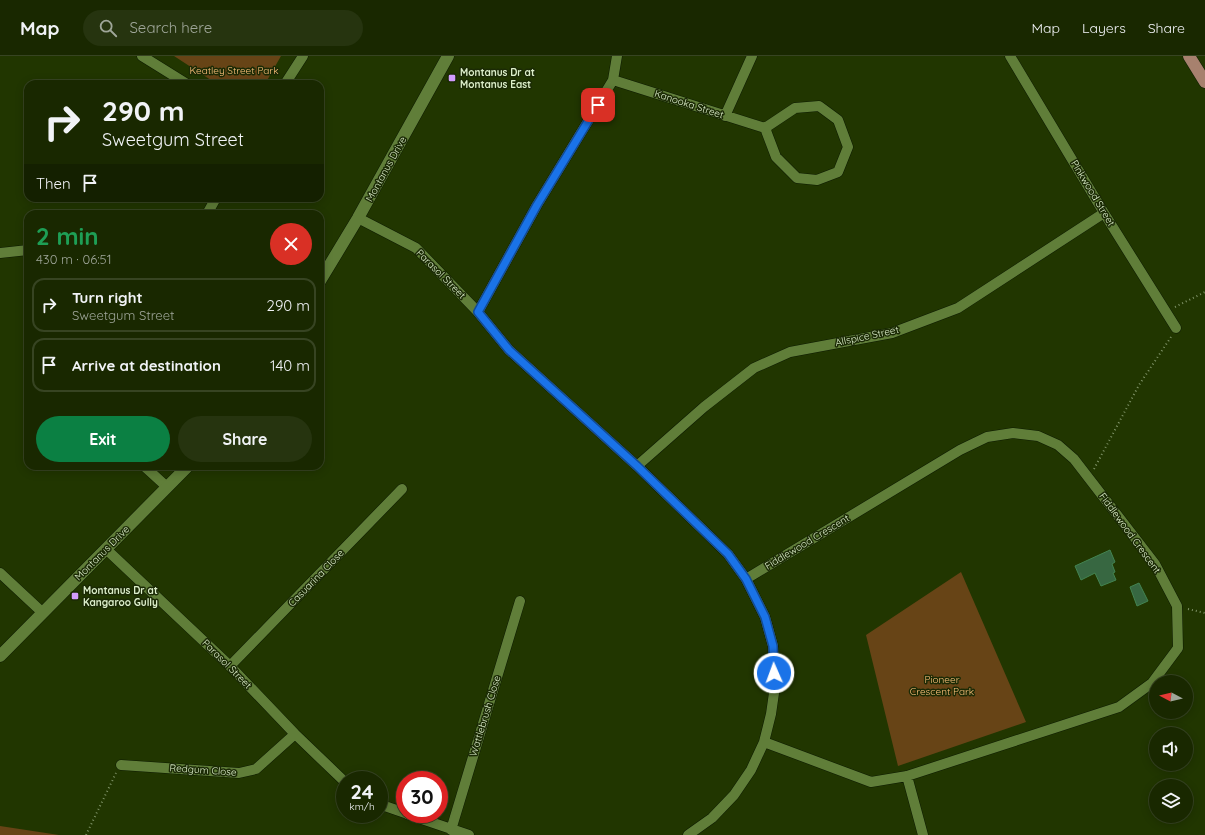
<!DOCTYPE html>
<meta charset="utf-8">
<style>
body{margin:0;font-family:Quicksand,sans-serif;background:#26340f;color:#f1f3f6;height:100vh;display:flex;flex-direction:column;font-size:15px;white-space:nowrap}
*{box-sizing:border-box;margin:0}
p{font-size:13px;color:#9fa699}
.icon{flex:none;width:22px;height:22px;fill:none;stroke:currentColor;stroke-width:2;stroke-linecap:round;stroke-linejoin:round}
.map{position:relative;flex:1;overflow:hidden}
.side{position:absolute;left:24px;top:154px;width:300px;height:260px;display:flex;flex-direction:column;background:#192800;border-radius:12px;box-shadow:0 2px 10px #0003,0 0 0 1px #374422}
.side>*{flex:none}
.top-card{position:absolute;left:24px;top:24px;width:300px;height:122px;border-radius:12px;box-shadow:0 2px 10px #0003,0 0 0 1px #374422;background:#192800;color:#f1f3f6;overflow:hidden}
.needle{width:26px;rotate:277deg}
.fabs{position:absolute;left:1149px;top:619px;display:grid;gap:8px}
.fabs a{display:grid;place-items:center;width:44px;height:44px;border-radius:50%;background:#192800;box-shadow:0 2px 10px #0003,0 0 0 1px #374422;font-size:20px}
.speed{position:absolute;left:336px;top:715px;display:flex;gap:8px;font-size:20px;font-weight:700;text-align:center}
.speed>*{display:grid;place-content:center;width:52px;height:52px;border-radius:50%;background:#192800;box-shadow:0 2px 10px #0003,0 0 0 1px #374422;line-height:1}
.speed small{font-size:10px;font-weight:400}
.speed .limit{border:6px solid #d22;background:#fff;color:#111}
.pin{position:absolute;display:grid;place-items:center;width:34px;height:34px;color:#fff;margin:-17px;border-radius:8px;box-shadow:0 2px 6px #0006}
.me{position:absolute;width:44px;margin:-22px;rotate:358deg;stroke-linejoin:round;filter:drop-shadow(0 0 3px #0008)}
.turn{display:flex;align-items:center;gap:14px;height:84px;padding:0 12px;font-size:18px}
.turn .icon{width:52px;height:52px;stroke-width:2.5}
.turn b{display:block;font-size:28px;line-height:34px}
.then{display:flex;align-items:center;height:38px;padding:0 12px;background:#0003;gap:8px;font-size:15px}
.round{display:grid;place-items:center;flex:none;width:42px;height:42px;border-radius:21px;background:#26340f}
.headline{display:flex;align-items:center;justify-content:space-between;height:68px;padding:0 12px}
h1{font-size:24px;font-weight:800;line-height:30px;color:#1e9e55}
.button{display:flex;gap:8px;margin-top:auto;padding:8px 12px}
.button a{flex:1;height:46px;border-radius:24px;background:#0b8043;color:#fff;font-size:16px;font-weight:800;line-height:46px;text-align:center}
.button a+a{background:#26340f;color:#f1f3f6}
ul{padding:0;list-style:none}
li{display:flex;align-items:center;gap:12px;height:54px;margin:0 8px 6px;padding:0 4px;border:2px solid #374422;border-radius:12px}
li div{flex:1}
li b{display:block;font-size:15px}
li em{font-style:normal}
header{display:flex;align-items:center;gap:24px;box-sizing:border-box;height:56px;padding:0 20px;background:#192800;border-bottom:1px solid #374422}
header strong{font-size:19px}
nav{display:flex;gap:22px;margin-inline-start:auto;font-size:14px}
.search{width:280px;height:36px;background:#26340f;display:flex;align-items:center;gap:10px;box-sizing:border-box;padding:0 14px;border-radius:22px;color:#9fa699;font-size:15px}
.map>svg:first-child{display:block}
</style>
<header>
<strong>Map</strong>
<div class="search"><svg class="icon" aria-label="search" viewBox="0 0 24 24"><circle cx="10" cy="10" r="6"/><path d="M15 15l6 6"/></svg>Search here</div>
<nav><a>Map</a><a>Layers</a><a>Share</a></nav>
</header>
<div class="map">
<svg width="1205" height="779" viewBox="0 0 1205 779">
<rect width="100%" height="100%" fill="#213600"/>
<path fill="#674416" d="M174 0H281L265 28H217Z
M961 516 1026 666 898 710 866 579Z
M0 770 59 779H0Z"/>
<path fill="#376741" stroke="#438451" d="M1110 494 1115 506 1112 508 1115 516 1113 517 1116 524 1101 530 1095 517 1081 524 1075 510Z
M1139 527 1148 545 1137 550 1130 531Z"/>
<g fill="none" stroke-linecap="round" stroke-linejoin="round">
<g stroke="#0d1b00" stroke-width="11">
<path id="minor" d="M142 0 187 28
M1010 0 1104 157 1176 272
M613 24 765 72 776 101 797 122 817 124 838 116 848 91 838 64 819 50 795 52 765 72
M285 28 303 0
M725 60 752 0
M207 158 216 142
M358 162 416 192 478 256 509 294 637 410 728 498 746 523 765 561 773 590 775 630 771 658 764 686 751 714 734 739 712 762 688 779
M0 197 28 194
M478 256 537 149 613 24 617 0
M144 410 167 431
M637 410 704 351 754 312 790 296 892 277 958 252 1104 157
M106 493 230 610 295 678 345 726
M0 517 43 557
M746 523 960 394 987 381 1013 377 1038 380 1058 389 1074 403 1155 508 1177 550 1178 592 1152 627 1119 651 907 720 871 726 764 686
M230 610 402 433
M121 709 239 717 256 713 295 678
M907 720 923 779
M379 748 405 757
M407 758 469 779
M451 774 520 545"/>
</g>
<g stroke="#0d1b00" stroke-width="13">
<path id="tertiary" d="M320 225 358 162 448 0
M0 600 188 410"/>
</g>
<g stroke="#0d1b00" stroke-width="13">
<path id="primary" d="M1189 0 1205 26"/>
</g>
<path stroke="#7f9366" stroke-width="2" stroke-dasharray="1 3" stroke-linecap="butt" d="M1175 251 1205 236
M1094 413 1139 329 1171 281
M1188 553 1205 557
M86 779 116 717"/>
<use href="#minor" stroke="#607e39" stroke-width="10"/>
<use href="#tertiary" stroke="#607e39" stroke-width="12"/>
<use href="#primary" stroke="#a7816e" stroke-width="12"/>
</g>
<g fill="none" stroke-linecap="round" stroke-linejoin="round">
<g stroke="#114b97" stroke-width="10">
<path id="route" d="M598 49 537 149 478 256 509 294 637 410 728 498 746 523 765 561 773 590 774 617"/>
</g>
<use href="#route" stroke="#1a73e8" stroke-width="7"/>
</g>
<g fill="#d29cfd" stroke="#1b2a05" stroke-width="1.5">
<rect x="448" y="18" width="8" height="8" rx="2"/>
<rect x="71" y="536" width="8" height="8" rx="2"/>
</g>
<g text-anchor="middle" dominant-baseline="central" stroke-width="3" stroke-linejoin="round" paint-order="stroke">
<g font-size="10" fill="#ffc27c" stroke="#1b2a05">
<text x="234" y="14">Keatley Street Park</text>
<text x="942" y="623">Pioneer<tspan x="942" dy="12">Crescent Park</tspan></text>
</g>
<g font-size="10" font-weight="bold" fill="#ddefcb" stroke="#1b2a05" text-anchor="start">
<text x="460" y="16">Montanus Dr at<tspan x="460" dy="12">Montanus East</tspan></text>
<text x="83" y="534">Montanus Dr at<tspan x="83" dy="12">Kangaroo Gully</tspan></text>
</g>
<g font-size="10" fill="#ddefcb" stroke="#1b2a05">
<text transform="translate(689 48) rotate(18)">Kanooka Street</text>
<text transform="translate(386 113) rotate(-61)">Montanus Drive</text>
<text transform="translate(1093 137) rotate(59)">Pinkwood Street</text>
<text transform="translate(441 218) rotate(45)">Parasol Street</text>
<text transform="translate(867 280) rotate(-12)">Allspice Street</text>
<text transform="translate(1130 477) rotate(54)">Fiddlewood Crescent</text>
<text transform="translate(807 486) rotate(-31)">Fiddlewood Crescent</text>
<text transform="translate(102 497) rotate(-45)">Montanus Drive</text>
<text transform="translate(316 522) rotate(-46)">Casuarina Close</text>
<text transform="translate(227 608) rotate(45)">Parasol Street</text>
<text transform="translate(485 660) rotate(-73)">Wattlebrush Close</text>
<text transform="translate(203 714) rotate(4)">Redgum Close</text>
</g>
</g>
</svg>
<div class="fabs">
<a><svg class="needle" viewBox="-14 -14 28 28"><path d="M0-13l5 13h-10z" fill="#e53935"/><path d="M0 13l5-13h-10z" fill="#9fa699"/></svg></a>
<a><svg class="icon" aria-label="sound" viewBox="0 0 24 24"><path d="M4 9h4l5-4v14l-5-4H4zM17 9q2 3 0 6"/></svg></a>
<a><svg class="icon" aria-label="layers" viewBox="0 0 24 24"><path d="M12 4l9 5-9 5-9-5zM3 14l9 5 9-5"/></svg></a>
</div>
<div class="speed"><div>24<small>km/h</small></div><div class="limit">30</div></div>
<div class="pin" style="left:598px;top:49px;background:#d93025"><svg class="icon" aria-label="arrive" viewBox="0 0 24 24"><path d="M6 21V4h12l-3 4 3 4H6"/></svg></div>
<svg class="me" style="left:774px;top:617px" viewBox="-20 -20 40 40"><circle r="17" fill="#1a73e8" stroke="#fff" stroke-width="3"/><path d="M0-11L8 9 0 5-8 9z" fill="#fff"/></svg>
<div class="top-card">
<div class="turn"><svg class="icon" aria-label="right" viewBox="0 0 24 24"><path d="M7 20v-9h11M14 6l5 5-5 5"/></svg><div><b>290 m</b>Sweetgum Street</div></div>
<div class="then">Then<svg class="icon" aria-label="arrive" viewBox="0 0 24 24"><path d="M6 21V4h12l-3 4 3 4H6"/></svg></div>
</div>
<section class="side">
<div class="headline"><div><h1>2 min</h1><p>430 m · 06:51</p></div><a class="round" style="background:#d93025;color:#fff"><svg class="icon" aria-label="close" viewBox="0 0 24 24"><path d="M6 6l12 12M18 6L6 18"/></svg></a></div>
<ul>
<li><svg class="icon" aria-label="right" viewBox="0 0 24 24"><path d="M7 20v-9h11M14 6l5 5-5 5"/></svg><div><b>Turn right</b><p>Sweetgum Street</p></div><em>290 m</em></li>
<li><svg class="icon" aria-label="arrive" viewBox="0 0 24 24"><path d="M6 21V4h12l-3 4 3 4H6"/></svg><div><b>Arrive at destination</b></div><em>140 m</em></li>
</ul>
<div class="button"><a>Exit</a><a>Share</a></div>
</section>
</div>
